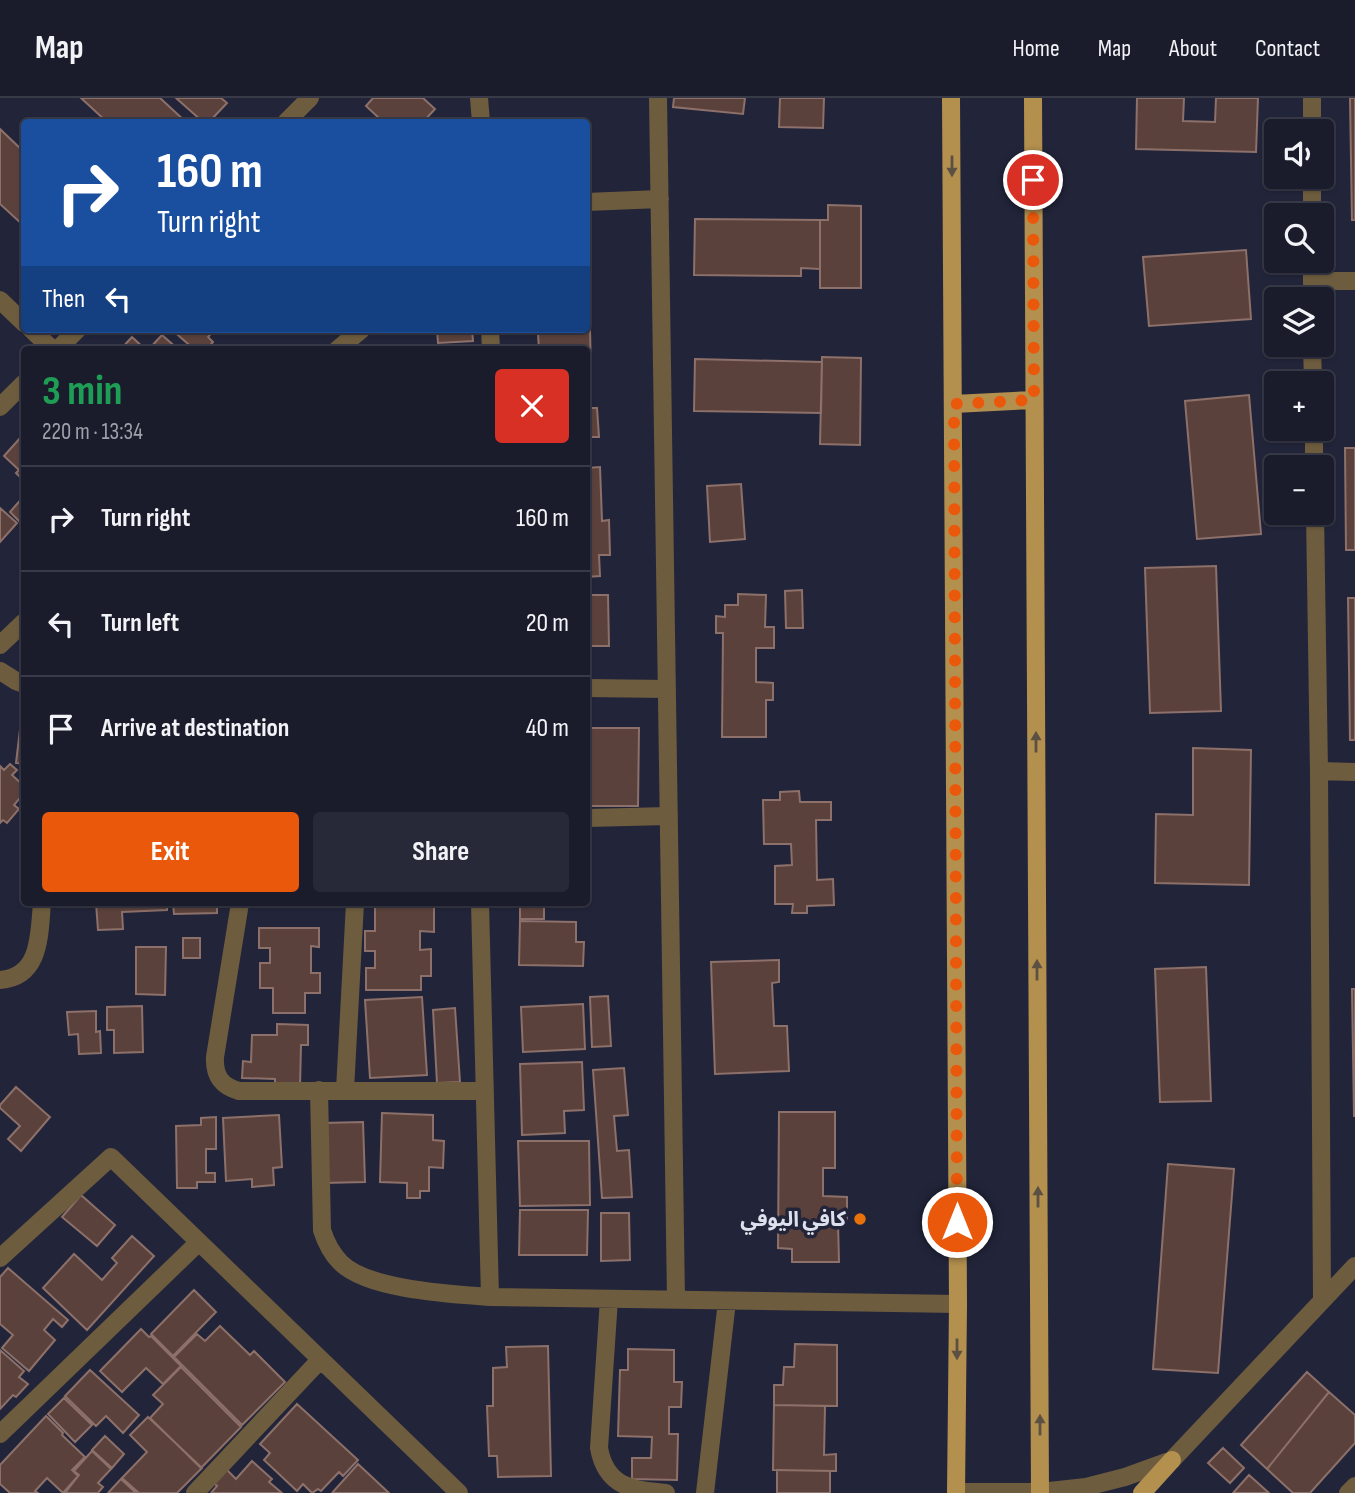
<!DOCTYPE html>
<meta charset="utf-8">
<style>
body{margin:0;font-family:"Sofia Sans Condensed","Noto Sans Arabic",sans-serif;background:#272938;color:#f1f3f6;height:100vh;display:flex;flex-direction:column;font-size:26px;white-space:nowrap}
*{box-sizing:border-box;margin:0}
p{font-size:23px;color:#9fa1a9}
.icon{flex:none;width:38px;height:38px;fill:none;stroke:currentColor;stroke-width:2;stroke-linecap:round;stroke-linejoin:round}
.map{position:relative;flex:1;overflow:hidden}
.sheet{position:absolute;left:21px;top:248px;width:569px;height:560px;display:flex;flex-direction:column;background:#1a1c2c;border-radius:7px;box-shadow:0 2px 5px #0004,0 0 0 2px #383a48}
.sheet>*{flex:none}
.hud{position:absolute;left:21px;top:21px;width:569px;height:214px;border-radius:7px;box-shadow:0 2px 5px #0004,0 0 0 2px #383a48;background:#1a4fa0;color:#fff;overflow:hidden}
.tools{position:absolute;left:1264px;top:21px;display:grid;gap:14px}
.tools a{display:grid;place-items:center;width:70px;height:70px;border-radius:7px;background:#1a1c2c;box-shadow:0 2px 5px #0004,0 0 0 2px #383a48;font-size:35px}
.pin{position:absolute;display:grid;place-items:center;width:60px;height:60px;color:#fff;margin:-30px;border:4px solid #fff;border-radius:50%;box-shadow:0 2px 7px #0007}
.me{position:absolute;width:77px;margin:-38px;rotate:0deg;stroke-linejoin:round;filter:drop-shadow(0 0 5px #0008)}
.turn{display:flex;align-items:center;gap:24px;height:147px;padding:0 21px;font-size:32px}
.turn .icon{width:91px;height:91px;stroke-width:2.5}
.turn b{display:block;font-size:49px;line-height:60px}
.then{display:flex;align-items:center;height:66px;padding:0 21px;background:#0003;gap:14px;font-size:26px}
.round{display:grid;place-items:center;flex:none;width:74px;height:74px;border-radius:7px;background:#272938}
.headline{display:flex;align-items:center;justify-content:space-between;height:119px;padding:0 21px}
h1{font-size:42px;font-weight:700;line-height:52px;color:#1e9e55}
.button{display:flex;gap:14px;margin-top:auto;padding:14px 21px}
.button a{flex:1;height:80px;border-radius:7px;background:#ea580c;color:#fff;font-size:28px;font-weight:700;line-height:80px;text-align:center}
.button a+a{background:#272938;color:#f1f3f6}
ul{padding:0;list-style:none}
li{display:flex;align-items:center;gap:21px;height:105px;padding:0 21px;border-top:2px solid #383a48}
li div{flex:1}
li b{display:block;font-size:26px}
li em{font-style:normal}
header{display:flex;align-items:center;gap:42px;box-sizing:border-box;height:98px;padding:0 35px;background:#1a1c2c;border-bottom:2px solid #383a48}
header strong{font-size:33px}
nav{display:flex;gap:38px;margin-inline-start:auto;font-size:24px}
.map>svg:first-child{display:block}
</style>
<header>
<strong>Map</strong>
<nav><a>Home</a><a>Map</a><a>About</a><a>Contact</a></nav>
</header>
<div class="map">
<svg width="1355" height="1395" viewBox="0 0 1355 1395">
<rect width="100%" height="100%" fill="#22253a"/>
<path fill="#5b413b" stroke="#8c7069" stroke-width="2" d="M81 0H160L186 24H107Z
M176 0H221L227 5 209 24H203Z
M373 0H423L435 11 423 24H377L380 21 366 8Z
M674 0H745L743 16 673 9Z
M780 0H824L823 30 779 29Z
M1137 0H1184L1183 23 1215 24 1216 0H1258L1256 54 1136 51Z
M1350 0H1355V122H1352Z
M0 31 24 54V128L0 106Z
M828 107 861 108V190H820V122H828Z
M695 121 820 122V171L801 170V178L694 177Z
M586 152H588L590 202H586Z
M1246 152 1251 221 1149 228 1143 159Z
M171 231H215L208 239 213 244 206 252H195Z
M437 231H472L473 243 438 245Z
M530 231H590L591 274H586V252H539L538 236H530Z
M162 237 179 252H148Z
M132 239 146 252H120Z
M375 249 433 250V252H375Z
M822 259 861 260 860 347 820 346Z
M695 261 822 264 821 315 694 313Z
M1249 297 1261 436 1197 441 1185 303Z
M586 310H597L599 339H589L590 352 586 353Z
M21 339 24 342V383L16 375 19 372 4 358Z
M1345 350H1355V452H1346Z
M600 369 602 423 609 422 610 457H599L600 478 586 479V370Z
M741 386 745 441 710 444 707 388Z
M24 398V428L10 414Z
M0 410 17 425 0 444Z
M1216 468 1221 613 1150 615 1145 470Z
M802 492 803 530H786L785 493Z
M738 496 766 497 765 529H774V550H756V584L773 585V602H766V639H722L723 535H716V518L725 519V507H738Z
M586 497H608L609 548H586Z
M1348 500H1355V642H1350Z
M22 615H24V666L16 665Z
M586 630H639L638 708H586Z
M1193 650 1251 652 1249 787 1155 785 1156 716 1193 717Z
M10 666 17 672 12 677 24 688V695L14 707 19 711 7 725 3 722 0 725V668L4 672Z
M799 693 800 704H831V722H816L817 782 833 781 834 807 807 808V815H792L793 806H775V768L792 767 791 746H764L763 702H780V694Z
M96 805H167V812L122 814 123 831 98 832Z
M173 805H217V815L174 816Z
M375 805H434V834L420 833V852L431 851V878H421V892H366V870H375V853H365V833H375Z
M520 805H544V821H520Z
M520 823 576 824V844H584L583 868 519 867Z
M259 830H319V849L311 848V875H320V895H305V915H273V890H260V865H270V850H259Z
M183 840H200V860H183Z
M136 849H166L165 897 136 896Z
M779 862V884L772 885 774 928H787L789 973 715 976 711 864Z
M1206 869 1211 1003 1160 1004 1155 871Z
M1352 891H1355V1018H1354Z
M608 898 611 948 592 949 590 899Z
M422 899 427 977 370 980 365 902Z
M583 906 585 951 523 954 521 909Z
M142 908 143 954 114 955V932H107V909Z
M455 910 460 984 437 985 433 912Z
M96 913V934L100 933 101 955 79 956 78 936 69 937 67 914Z
M277 926 308 927V947H301L300 988 275 987V981L242 980 243 963 251 964 252 937H277Z
M582 964 584 1012 564 1013 565 1035 522 1037 520 966Z
M624 970 628 1017 614 1018 617 1053 629 1052 632 1099 602 1100 593 972Z
M16 989 50 1019 21 1053 8 1041 20 1028 0 1010V1007Z
M779 1014H835V1070H823V1098L847 1099V1124H838L839 1164H792V1151L778 1150Z
M382 1015 433 1017V1042L444 1043 443 1070 429 1069V1093H420V1100H407V1085L380 1084Z
M279 1017 282 1069 273 1070 274 1087 252 1089V1081L226 1083 223 1020Z
M216 1019V1051H206V1075H215V1084H197V1090H177L176 1028 201 1027V1020Z
M363 1024 365 1084 323 1085 322 1025Z
M518 1043H589L590 1107 520 1108Z
M1168 1066 1234 1071 1218 1275 1153 1271Z
M81 1097 115 1127 97 1148 62 1119Z
M520 1112H588L587 1157H519Z
M601 1115H629L630 1162 601 1163Z
M132 1138 154 1158 87 1232 43 1190 74 1156 102 1182 117 1165 112 1160Z
M8 1170 68 1222 62 1229 53 1221 44 1232 55 1242 29 1273 2 1250 13 1237 0 1226V1179Z
M194 1192 216 1214 173 1258 151 1236Z
M220 1228 250 1257 254 1253 285 1284 242 1327 174 1259 197 1236 205 1243Z
M141 1231 149 1239 151 1238 181 1268 163 1286 146 1270 122 1294 100 1273Z
M795 1246 837 1247V1308L774 1307V1287H783L784 1269H794Z
M548 1248 551 1378 498 1379 497 1358H489L487 1308H493V1270L507 1269 506 1249Z
M628 1251 674 1252V1284H682L681 1309H669V1336H678L677 1382 632 1381V1360H651L652 1339 618 1338 620 1272H628Z
M0 1252 24 1273 19 1279 28 1286 16 1299 13 1297 0 1311Z
M181 1269 241 1329 201 1370 150 1320 163 1306 153 1297Z
M90 1272 139 1317 123 1335 106 1318 96 1328 65 1298Z
M1307 1274 1329 1294 1267 1371 1241 1347Z
M1329 1294 1355 1317V1345L1310 1395H1293L1267 1371Z
M64 1300 92 1327 75 1344 48 1316Z
M297 1306 358 1362 343 1378 339 1374 321 1393 318 1391 312 1395 303 1386 297 1393 264 1362 270 1355 260 1346Z
M774 1307 825 1308 824 1357 836 1356V1373L773 1372Z
M46 1318 63 1335 62 1337 85 1359 72 1372 78 1378 63 1395 47 1380 35 1393 38 1395H10L0 1386V1367Z
M148 1319 202 1370 177 1395H139L122 1380 147 1354 130 1337Z
M105 1338 124 1356 112 1370 92 1352Z
M1223 1350 1244 1370 1230 1385 1208 1365Z
M92 1353 111 1371 98 1385 103 1389 98 1395H65L79 1377 74 1373Z
M252 1363 272 1381 269 1384 282 1395H211L217 1388 214 1385 226 1371 236 1381Z
M358 1366 389 1395H332Z
M777 1372 830 1373V1395H777Z
M1249 1377 1269 1395H1233Z
M121 1381 136 1395H108Z"/>
<g fill="none" stroke-linecap="round" stroke-linejoin="round">
<path stroke="#6e5c3e" stroke-width="18" d="M479 0 481 24
M658 0 676 1202
M286 24 310 0
M1312 33V0
M586 104 660 101
M1312 117V79
M1312 163V201
M1312 183H1355
M0 202 24 225
M31 231 53 252
M490 231 491 252
M1312 247 1313 285
M57 252 78 231
M337 252 362 231
M0 309 24 285
M1314 331V369
M1315 415 1319 673 1322 1203
M0 547 24 524
M0 573 16 583 24 586
M586 590 667 591
M1319 673 1355 674
M586 720 669 718
M240 805 215 959C214 978 221 988 239 993H484
M480 805 490 1199
M0 882C41 879 39 837 42 805
M319 992 322 1132C326 1145 331 1155 341 1165 369 1192 451 1196 490 1199L958 1206
M345 992 355 805
M0 1160 111 1059 459 1395
M609 1201 599 1350C606 1389 632 1392 666 1395
M0 1336 199 1144
M956 1394H1040L1086 1389 1125 1379 1172 1362 1355 1168
M195 1395 320 1262
M705 1395 727 1203
M1348 1395 1355 1388"/>
<path stroke="#b4904f" stroke-width="18" d="M951 0 958 1206 956 1395
M1033 0 1040 1395
M954 306 1033 302
M1142 1395 1172 1362"/>
</g>
<defs><path id="oneway-solid" d="M-6-.8H1V-3.2L6.5 0L1 3.2V.8H-6Z" transform="scale(1.75)"/></defs>
<g fill="#5c5042">
<use href="#oneway-solid" transform="translate(952 68) rotate(90)"/>
<use href="#oneway-solid" transform="translate(1036 644) rotate(-90)"/>
<use href="#oneway-solid" transform="translate(1037 872) rotate(-90)"/>
<use href="#oneway-solid" transform="translate(1038 1099) rotate(-90)"/>
<use href="#oneway-solid" transform="translate(957 1251) rotate(90)"/>
<use href="#oneway-solid" transform="translate(1040 1327) rotate(-90)"/>
</g>
<g fill="none" stroke-linecap="round" stroke-linejoin="round">
<path stroke="#ea580c" stroke-width="12" stroke-dasharray="0 21.6" d="M957 1124 954 306 1034 302 1033 82"/>
</g>
<circle fill="#e8710a" stroke="#22253a" stroke-width="2.5" cx="860" cy="1121" r="7"/>
<g text-anchor="middle" dominant-baseline="central" stroke-width="7" stroke-linejoin="round" paint-order="stroke">
<g font-size="21" font-weight="bold" fill="#dde0ed" stroke="#22253a" text-anchor="end">
<text x="846" y="1121">كافي اليوفي</text>
</g>
</g>
</svg>
<div class="tools">
<a><svg class="icon" aria-label="sound" viewBox="0 0 24 24"><path d="M4 9h4l5-4v14l-5-4H4zM17 9q2 3 0 6"/></svg></a>
<a><svg class="icon" aria-label="search" viewBox="0 0 24 24"><circle cx="10" cy="10" r="6"/><path d="M15 15l6 6"/></svg></a>
<a><svg class="icon" aria-label="layers" viewBox="0 0 24 24"><path d="M12 4l9 5-9 5-9-5zM3 14l9 5 9-5"/></svg></a>
<a>+</a>
<a>−</a>
</div>
<div class="pin" style="left:1033px;top:82px;background:#d93025"><svg class="icon" aria-label="arrive" viewBox="0 0 24 24"><path d="M6 21V4h12l-3 4 3 4H6"/></svg></div>
<svg class="me" style="left:957px;top:1124px" viewBox="-20 -20 40 40"><circle r="17" fill="#ea580c" stroke="#fff" stroke-width="3"/><path d="M0-11L8 9 0 5-8 9z" fill="#fff"/></svg>
<div class="hud">
<div class="turn"><svg class="icon" aria-label="right" viewBox="0 0 24 24"><path d="M7 20v-9h11M14 6l5 5-5 5"/></svg><div><b>160 m</b>Turn right</div></div>
<div class="then">Then<svg class="icon" aria-label="left" viewBox="0 0 24 24"><path d="M17 20v-9H6M10 6l-5 5 5 5"/></svg></div>
</div>
<section class="sheet">
<div class="headline"><div><h1>3 min</h1><p>220 m · 13:34</p></div><a class="round" style="background:#d93025;color:#fff"><svg class="icon" aria-label="close" viewBox="0 0 24 24"><path d="M6 6l12 12M18 6L6 18"/></svg></a></div>
<ul>
<li><svg class="icon" aria-label="right" viewBox="0 0 24 24"><path d="M7 20v-9h11M14 6l5 5-5 5"/></svg><div><b>Turn right</b></div><em>160 m</em></li>
<li><svg class="icon" aria-label="left" viewBox="0 0 24 24"><path d="M17 20v-9H6M10 6l-5 5 5 5"/></svg><div><b>Turn left</b></div><em>20 m</em></li>
<li><svg class="icon" aria-label="arrive" viewBox="0 0 24 24"><path d="M6 21V4h12l-3 4 3 4H6"/></svg><div><b>Arrive at destination</b></div><em>40 m</em></li>
</ul>
<div class="button"><a>Exit</a><a>Share</a></div>
</section>
</div>
